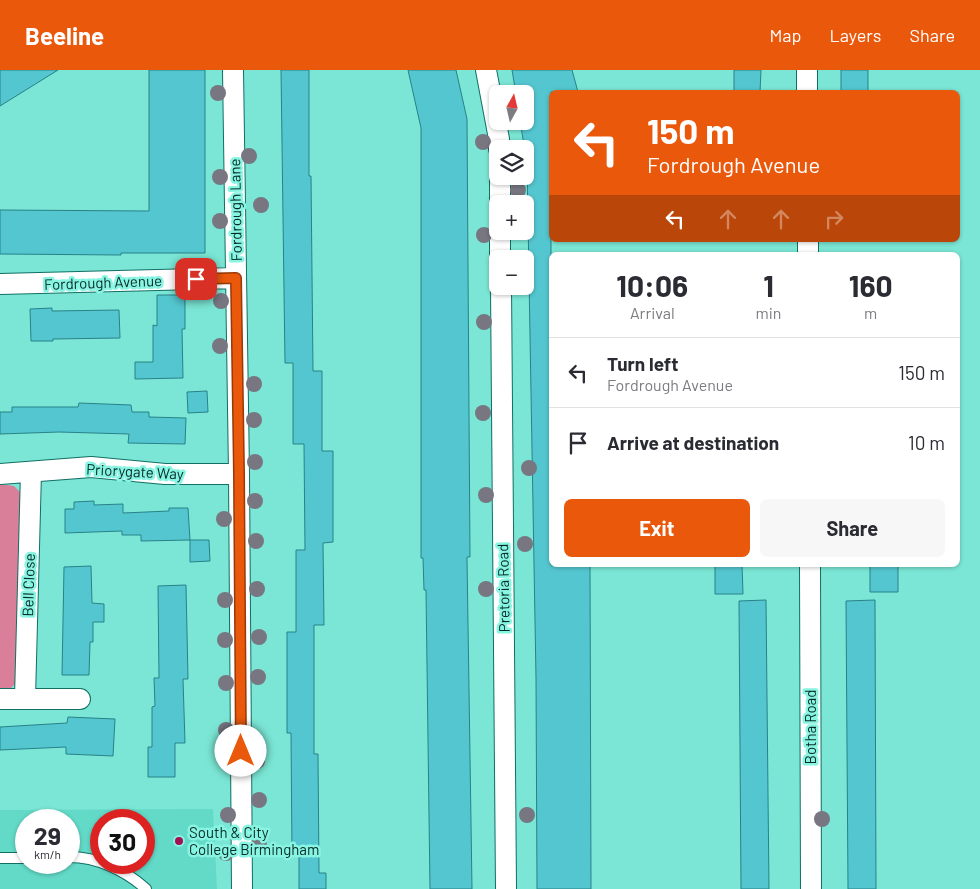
<!DOCTYPE html>
<meta charset="utf-8">
<style>
body{margin:0;font-family:Barlow,sans-serif;background:#f7f7f7;color:#2b2b33;height:100vh;display:flex;flex-direction:column;font-size:19px;white-space:nowrap}
*{box-sizing:border-box;margin:0}
p{font-size:16px;color:#7c7c81}
.icon{flex:none;width:28px;height:28px;fill:none;stroke:currentColor;stroke-width:2;stroke-linecap:round;stroke-linejoin:round}
.map{position:relative;flex:1;overflow:hidden}
.details{position:absolute;left:549px;top:182px;width:411px;height:315px;display:flex;flex-direction:column;background:#fff;border-radius:8px;box-shadow:0 1px 4px #0004}
.details>*{flex:none}
.banner{position:absolute;left:549px;top:20px;width:411px;height:152px;border-radius:8px;box-shadow:0 1px 4px #0004;background:#ea580c;color:#fff;overflow:hidden}
.needle{width:32px;rotate:8deg}
.fabs{position:absolute;left:489px;top:15px;display:grid;gap:10px}
.fabs a{display:grid;place-items:center;width:45px;height:45px;border-radius:8px;background:#fff;box-shadow:0 1px 4px #0004;font-size:25px}
.speed{position:absolute;left:15px;top:739px;display:flex;gap:10px;font-size:25px;font-weight:700;text-align:center}
.speed>*{display:grid;place-content:center;width:65px;height:65px;border-radius:50%;background:#fff;box-shadow:0 1px 4px #0004;line-height:1}
.speed small{font-size:12px;font-weight:400}
.speed .limit{border:8px solid #d22;background:#fff;color:#111}
.pin{position:absolute;display:grid;place-items:center;width:42px;height:42px;color:#fff;margin:-21px;border-radius:10px;box-shadow:0 2px 8px #0006}
.me{position:absolute;width:55px;margin:-28px;rotate:0deg;stroke-linejoin:round;filter:drop-shadow(0 0 4px #0008)}
.turn{display:flex;align-items:center;gap:18px;height:105px;padding:0 15px;font-size:22px}
.turn .icon{width:65px;height:65px;stroke-width:2.5}
.turn b{display:block;font-size:35px;line-height:42px}
.lanes{display:flex;align-items:center;height:48px;padding:0 15px;background:#0003;justify-content:center;gap:25px;direction:ltr}
.lanes .off{opacity:.35}
.eta{display:flex;justify-content:space-evenly;align-items:center;height:85px;text-align:center}
.eta b{font-size:30px;font-weight:700;line-height:35px}
.cta{display:flex;gap:10px;margin-top:auto;padding:10px 15px}
.cta a{flex:1;height:58px;border-radius:8px;background:#ea580c;color:#fff;font-size:20px;font-weight:700;line-height:58px;text-align:center}
.cta a+a{background:#f7f7f7;color:#2b2b33}
ul{padding:0;list-style:none}
li{display:flex;align-items:center;gap:15px;height:70px;padding:0 15px;border-top:1px solid #e1e1e2}
li div{flex:1}
li b{display:block;font-size:19px}
li em{font-style:normal}
header{display:flex;align-items:center;gap:30px;box-sizing:border-box;height:70px;padding:0 25px;background:#ea580c;color:#fff}
header strong{font-size:24px}
nav{display:flex;gap:28px;margin-inline-start:auto;font-size:18px}
.map>svg:first-child{display:block}
</style>
<header>
<strong>Beeline</strong>
<nav><a>Map</a><a>Layers</a><a>Share</a></nav>
</header>
<div class="map">
<svg width="980" height="819" viewBox="0 0 980 819">
<rect width="100%" height="100%" fill="#7be6d5"/>
<path fill="#62dac7" fill-rule="evenodd" d="M213 739 217 819H0V740ZM26 750H69V792H26ZM101 750H144V792H101Z"/>
<path fill="#da7f99" d="M0 414 14 416 25 427 20 609 8 621H0Z"/>
<path fill="#54c6cf" stroke="#288288" d="M0 0H58L0 36Z
M149 0H205V183H121V185L0 184V140L149 141Z
M281 0H309V106H311L313 301H322V381H333V472L323 473 324 555H314V684H318L319 803H326V819H299V785H292L291 663H287V562H296V480H305L304 374H293V293H285Z
M408 0H456L467 49 470 487H467L472 819H430L426 520H424L423 488H421V58Z
M512 0H572L578 22H551V495H590L591 819H537L536 608 527 93 520 51H525V24H516Z
M734 0H761L760 22H734Z
M841 0H868V22H841Z
M157 225H185V259H182L183 308 135 309V292H153V255L157 256Z
M52 238V241L119 240 120 268 53 269V271H31L30 239Z
M207 321 208 342 188 343 187 322Z
M79 333 131 335 132 342H149V347L186 348 185 374 128 373 129 364 59 362 0 364V342H12V337H78Z
M94 431V435L123 434V443L169 441V438H188L190 470 141 471V465H122V461L65 463V439H74V432Z
M190 470H209L210 491 190 492Z
M715 495H742L743 524H715Z
M870 495H898V522H870Z
M91 496 92 533 104 534V552H93V572H90L89 605H62L64 497Z
M186 515 188 609H183L185 673H175V707H148V677H152V637L155 636 154 608H159L158 516Z
M766 530 769 819H741L739 531Z
M875 530 876 819H848L846 531Z
M68 647 115 649 113 686 66 684V677L0 680V657L67 653Z"/>
<g fill="none" stroke-linecap="round" stroke-linejoin="round">
<g stroke="#116f63" stroke-width="12">
<path id="lane" d="M69 787C97 787 125 800 146 819
M0 788H26"/>
</g>
<g stroke="#116f63" stroke-width="22">
<path id="street" d="M233 0 239 404 242 819
M486 0 499 69V79
M807 0V22
M500 106V134
M500 161V189
M808 170V185
M0 214 236 208
M501 216 506 819
M0 404 91 397 165 404H239
M810 495 811 819
M25 628 31 402
M0 629H80"/>
</g>
<use href="#lane" stroke="#fff" stroke-width="10"/>
<use href="#street" stroke="#fff" stroke-width="20"/>
</g>
<g fill="#777681">
<circle cx="218" cy="23" r="8"/>
<circle cx="483" cy="72" r="8"/>
<circle cx="249" cy="86" r="8"/>
<circle cx="220" cy="107" r="8"/>
<circle cx="518" cy="120" r="8"/>
<circle cx="261" cy="135" r="8"/>
<circle cx="220" cy="151" r="8"/>
<circle cx="484" cy="165" r="8"/>
<circle cx="221" cy="231" r="8"/>
<circle cx="484" cy="252" r="8"/>
<circle cx="220" cy="276" r="8"/>
<circle cx="254" cy="314" r="8"/>
<circle cx="483" cy="343" r="8"/>
<circle cx="254" cy="350" r="8"/>
<circle cx="255" cy="392" r="8"/>
<circle cx="529" cy="398" r="8"/>
<circle cx="486" cy="425" r="8"/>
<circle cx="255" cy="431" r="8"/>
<circle cx="224" cy="449" r="8"/>
<circle cx="256" cy="471" r="8"/>
<circle cx="525" cy="474" r="8"/>
<circle cx="257" cy="519" r="8"/>
<circle cx="486" cy="519" r="8"/>
<circle cx="225" cy="530" r="8"/>
<circle cx="259" cy="567" r="8"/>
<circle cx="225" cy="570" r="8"/>
<circle cx="258" cy="607" r="8"/>
<circle cx="226" cy="613" r="8"/>
<circle cx="226" cy="660" r="8"/>
<circle cx="257" cy="691" r="8"/>
<circle cx="259" cy="730" r="8"/>
<circle cx="228" cy="745" r="8"/>
<circle cx="527" cy="745" r="8"/>
<circle cx="822" cy="749" r="8"/>
<circle cx="259" cy="775" r="8"/>
<circle cx="226" cy="783" r="8"/>
</g>
<g fill="none" stroke-linecap="round" stroke-linejoin="round">
<g stroke="#983908" stroke-width="12">
<path id="route" d="M196 209 236 208 239 404 241 681"/>
</g>
<use href="#route" stroke="#ea580c" stroke-width="9"/>
</g>
<circle fill="#a31052" stroke="#88f4e2" stroke-width="2" cx="179" cy="771" r="5"/>
<g text-anchor="middle" dominant-baseline="central" stroke-width="5" stroke-linejoin="round" paint-order="stroke">
<g font-size="15" fill="#072b26" stroke="#88f4e2">
<text transform="translate(235 140) rotate(-91)">Fordrough Lane</text>
<text transform="translate(103 212) rotate(-2)">Fordrough Avenue</text>
<text transform="translate(135 401) rotate(3)">Priorygate Way</text>
<text transform="translate(28 515) rotate(-88)">Bell Close</text>
<text transform="translate(503 518) rotate(-91)">Pretoria Road</text>
<text transform="translate(810 657) rotate(-90)">Botha Road</text>
</g>
<g font-size="15" fill="#072b26" stroke="#88f4e2" text-anchor="start">
<text x="189" y="762">South &amp; City<tspan x="189" dy="17">College Birmingham</tspan></text>
</g>
</g>
</svg>
<div class="fabs">
<a><svg class="needle" viewBox="-14 -14 28 28"><path d="M0-13l5 13h-10z" fill="#e53935"/><path d="M0 13l5-13h-10z" fill="#7c7c81"/></svg></a>
<a><svg class="icon" aria-label="layers" viewBox="0 0 24 24"><path d="M12 4l9 5-9 5-9-5zM3 14l9 5 9-5"/></svg></a>
<a>+</a>
<a>−</a>
</div>
<div class="speed"><div>29<small>km/h</small></div><div class="limit">30</div></div>
<div class="pin" style="left:196px;top:209px;background:#d93025"><svg class="icon" aria-label="arrive" viewBox="0 0 24 24"><path d="M6 21V4h12l-3 4 3 4H6"/></svg></div>
<svg class="me" style="left:241px;top:681px" viewBox="-20 -20 40 40"><circle r="19" fill="#fff"/><path d="M0-13L10 11 0 6-10 11z" fill="#ea580c"/></svg>
<div class="banner">
<div class="turn"><svg class="icon" aria-label="left" viewBox="0 0 24 24"><path d="M17 20v-9H6M10 6l-5 5 5 5"/></svg><div><b>150 m</b>Fordrough Avenue</div></div>
<div class="lanes"><svg class="icon" aria-label="left" viewBox="0 0 24 24"><path d="M17 20v-9H6M10 6l-5 5 5 5"/></svg><svg class="icon off" aria-label="ahead" viewBox="0 0 24 24"><path d="M12 20V5M6 11l6-6 6 6"/></svg><svg class="icon off" aria-label="ahead" viewBox="0 0 24 24"><path d="M12 20V5M6 11l6-6 6 6"/></svg><svg class="icon off" aria-label="right" viewBox="0 0 24 24"><path d="M7 20v-9h11M14 6l5 5-5 5"/></svg></div>
</div>
<section class="details">
<div class="eta">
<div><b>10:06</b><p>Arrival</p></div>
<div><b>1</b><p>min</p></div>
<div><b>160</b><p>m</p></div>
</div>
<ul>
<li><svg class="icon" aria-label="left" viewBox="0 0 24 24"><path d="M17 20v-9H6M10 6l-5 5 5 5"/></svg><div><b>Turn left</b><p>Fordrough Avenue</p></div><em>150 m</em></li>
<li><svg class="icon" aria-label="arrive" viewBox="0 0 24 24"><path d="M6 21V4h12l-3 4 3 4H6"/></svg><div><b>Arrive at destination</b></div><em>10 m</em></li>
</ul>
<div class="cta"><a>Exit</a><a>Share</a></div>
</section>
</div>
